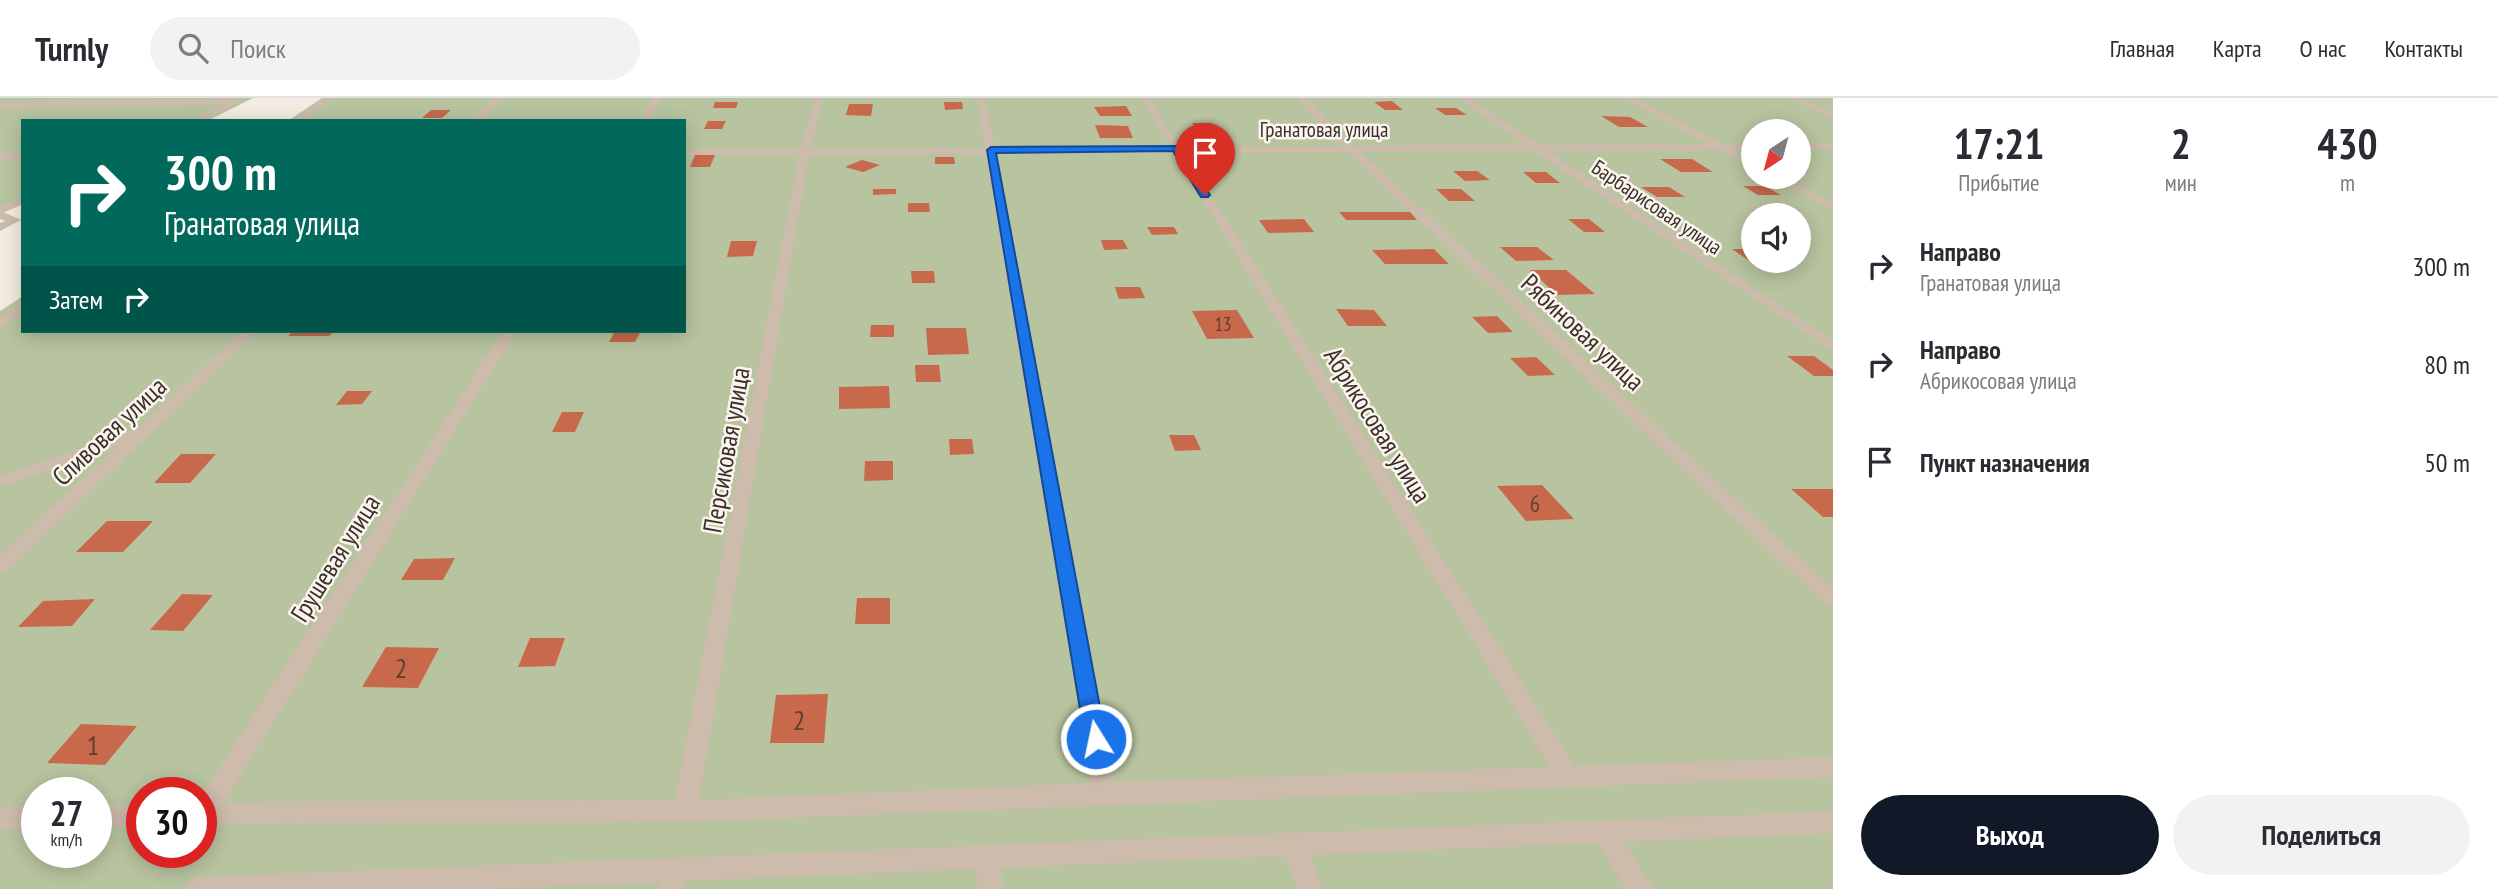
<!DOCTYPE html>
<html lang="ru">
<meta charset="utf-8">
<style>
body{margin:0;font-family:"PT Sans Narrow",sans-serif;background:#f2f2f3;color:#2b2b33;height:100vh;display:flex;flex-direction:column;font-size:26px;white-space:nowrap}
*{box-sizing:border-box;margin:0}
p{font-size:23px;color:#7c7c81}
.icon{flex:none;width:38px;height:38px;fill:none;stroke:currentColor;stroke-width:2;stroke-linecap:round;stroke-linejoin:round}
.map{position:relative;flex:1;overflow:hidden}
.details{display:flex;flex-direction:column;background:#fff;width:665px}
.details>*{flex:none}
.guide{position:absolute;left:21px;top:21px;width:665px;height:214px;border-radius:0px;box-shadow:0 4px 18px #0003;background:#00695c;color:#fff;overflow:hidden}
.needle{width:46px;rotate:216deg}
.buttons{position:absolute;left:1741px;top:21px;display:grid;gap:14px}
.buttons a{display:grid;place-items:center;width:70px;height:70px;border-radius:50%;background:#fff;box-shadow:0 4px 18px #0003;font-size:35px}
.speed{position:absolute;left:21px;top:679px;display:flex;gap:14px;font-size:35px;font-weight:700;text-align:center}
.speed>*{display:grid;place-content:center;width:91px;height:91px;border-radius:50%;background:#fff;box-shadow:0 4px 18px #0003;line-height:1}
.speed small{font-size:18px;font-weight:400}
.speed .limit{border:10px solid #d22;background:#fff;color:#111}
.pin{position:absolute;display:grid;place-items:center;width:60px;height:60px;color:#fff;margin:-72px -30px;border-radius:50% 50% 50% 0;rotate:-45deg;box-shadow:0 0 7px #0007}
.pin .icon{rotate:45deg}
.me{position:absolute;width:77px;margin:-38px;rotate:350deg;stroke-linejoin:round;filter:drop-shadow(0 0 5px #0008)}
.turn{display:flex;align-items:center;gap:24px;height:147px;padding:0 28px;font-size:32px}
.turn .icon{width:91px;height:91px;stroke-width:2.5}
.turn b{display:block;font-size:49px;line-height:60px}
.then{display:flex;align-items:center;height:66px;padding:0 28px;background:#0003;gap:14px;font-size:26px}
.eta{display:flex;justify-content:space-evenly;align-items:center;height:119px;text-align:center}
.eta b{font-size:42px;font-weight:600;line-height:49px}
.action{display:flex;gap:14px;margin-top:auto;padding:14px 28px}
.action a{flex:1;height:80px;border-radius:42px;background:#111827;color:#fff;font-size:28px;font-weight:600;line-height:80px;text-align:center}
.action a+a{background:#f2f2f3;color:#2b2b33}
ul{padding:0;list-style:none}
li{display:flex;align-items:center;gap:21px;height:98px;padding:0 28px}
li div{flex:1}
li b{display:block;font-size:26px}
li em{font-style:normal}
header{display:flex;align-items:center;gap:42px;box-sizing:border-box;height:98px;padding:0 35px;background:#fff;border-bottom:2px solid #e1e1e2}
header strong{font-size:33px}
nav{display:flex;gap:38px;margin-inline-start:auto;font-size:24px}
.search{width:490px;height:63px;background:#f2f2f3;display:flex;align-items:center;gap:18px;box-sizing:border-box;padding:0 24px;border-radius:38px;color:#7c7c81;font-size:26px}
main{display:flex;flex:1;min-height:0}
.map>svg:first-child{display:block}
</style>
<header>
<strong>Turnly</strong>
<div class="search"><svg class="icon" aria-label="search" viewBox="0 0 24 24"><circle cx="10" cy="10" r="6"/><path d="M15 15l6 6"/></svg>Поиск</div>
<nav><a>Главная</a><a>Карта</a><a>О нас</a><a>Контакты</a></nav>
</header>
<main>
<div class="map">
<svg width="1833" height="791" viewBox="0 0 1833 791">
<rect width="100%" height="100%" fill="#f4ebe1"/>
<path fill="#b8c4a0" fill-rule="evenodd" d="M0 0H253L207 23H23V106L0 116Z
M322 0H1833V791H0V213L23 198V233H684V23H288ZM1754 33H1799V79H1754ZM1754 117H1799V163H1754ZM37 695H96V754H37ZM142 695H201V754H142Z"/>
<path fill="#c8694b" d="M1392 3 1403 12H1385L1374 4Z
M715 4H738L736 10H713Z
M944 4H962L963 11 945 12Z
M849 6H873L871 18 846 17Z
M1126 8 1132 18H1100L1094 9Z
M1435 10H1456L1467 17H1445Z
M431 12H451L442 20H422Z
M1601 18 1630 19 1648 29H1619Z
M708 23H726L722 31H704Z
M1192 25H1211L1218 34H1198Z
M1095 27 1128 28 1133 40H1100Z
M695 57H715L710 69H690Z
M935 59H954L955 66H935Z
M1660 61H1692L1713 74H1681Z
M862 62 880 67 863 74 845 69Z
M1453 73H1477L1490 82 1465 83Z
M1523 74H1546L1560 85H1536Z
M1743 88H1765L1781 97H1758Z
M1641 89H1669L1685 99H1657Z
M873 91H896V96L873 97Z
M1436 91H1461L1475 103H1449Z
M908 105H929L930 114H908Z
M1339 114H1410L1417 122H1346Z
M1304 121 1314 134 1268 135 1259 122Z
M1568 121H1589L1605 134H1584Z
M1147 129H1174L1178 136 1152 137Z
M1101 142H1123L1128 151 1104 152Z
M731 143H757L753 158 727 159Z
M1500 149H1537L1554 162 1516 163Z
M1434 151 1449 166H1385L1372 152Z
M1732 151H1754V163H1777L1782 166H1754Z
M1530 172H1566L1595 196 1557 197Z
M911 173H934L935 185H912Z
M1115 189H1140L1145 200 1119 201Z
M1336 211 1374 212 1387 228H1348Z
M1237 212 1254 240 1207 241 1192 213Z
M1497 218 1513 234 1488 235 1472 219Z
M871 227H894V239H870Z
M926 230H966L969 256 928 257Z
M293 233H335L329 238H288Z
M615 233H641L635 244H609Z
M1787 258H1814L1833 272V278H1814Z
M1536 259 1555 277 1528 278 1510 260Z
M915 267H939L941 284H916Z
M889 288 890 310 839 311V289Z
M347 293H372L362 306 336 307Z
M562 314H584L575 334H552Z
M1169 337H1194L1201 352 1175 353Z
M949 341H972L974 356 950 357Z
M181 356H216L190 385H154Z
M865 363H893V382L864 383Z
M1542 387 1574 421 1526 423 1497 388Z
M1791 391H1833V419H1823Z
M107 423H153L123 454H76Z
M455 460 443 482H401L414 461Z
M182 496 213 497 183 533 150 532Z
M857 500H890V526H855Z
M95 501 72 528 18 529 43 503Z
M530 540H565L555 568 518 569Z
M386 549 439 550 418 590 362 589Z
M828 596 824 645H770L776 597Z
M81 626 137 628 105 667 47 665Z"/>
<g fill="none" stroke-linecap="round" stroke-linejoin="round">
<path fill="#cdbbac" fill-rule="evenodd" d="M1833 713V735L1624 744 1654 791H1626L1597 745 1310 757 1323 791H1297L1285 758 1001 770 1004 791H978L976 771 685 783 684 791H658L659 784 490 791H185L189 782 198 779Z"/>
<path fill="#cdbbac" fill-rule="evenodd" d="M236 0 240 3 239 5 232 6 231 9 201 23H189L223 6 0 11V5Z
M325 0H335L303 23H293Z
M494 0H503L480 23H470Z
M653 0H661L648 23H639Z
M815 0H823L811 50H985L977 0H985L995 50 1171 49 1141 0H1149L1180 49 1343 48 1297 0H1306L1353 48 1526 47 1458 0H1468L1539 47 1708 46 1624 0H1635L1722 46H1754V52H1733L1754 63V70L1719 52 1547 53 1833 243V253L1534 53 1360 54 1833 491V509L1826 507 1348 54 1184 55 1575 668 1833 659V679L685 724 201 726V698L503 233H517L224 704 675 702 799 56 684 57V51L801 50ZM996 55H1174L1550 669 1115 684ZM809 56H986L1091 685 699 702Z
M1788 0H1799L1833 15V21Z
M1799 45H1833V51H1799Z
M0 55H23V61H0Z
M1771 79H1783L1833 105V112Z
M23 99V106L3 114 21 122 0 133V125L5 123 0 121V108Z
M23 205V216L0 230V220Z
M243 233H258L7 473 0 474V457L119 348 0 389V378L137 331Z
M142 706V728L96 729V707Z
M37 708V730L0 731V709Z"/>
</g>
<path fill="#1a73e8" stroke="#114b97" stroke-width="2" d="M1176 48 1180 50 1210 97 1208 99H1201L1173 53 996 55 1106 641 1103 647 1096 650 1088 647 1085 641 987 52 991 49Z"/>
<g text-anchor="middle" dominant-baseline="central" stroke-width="5" stroke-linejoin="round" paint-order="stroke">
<g font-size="19" fill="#5e3e33">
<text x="1223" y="226">13</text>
</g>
<g font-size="21" fill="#3b302b" stroke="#fbf5ee">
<text x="1324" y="31">Гранатовая улица</text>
<text transform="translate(1657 109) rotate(34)">Барбарисовая улица</text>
</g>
<g font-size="23" fill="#5e3e33">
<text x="1535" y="405">6</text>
</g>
<g font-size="26" fill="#3b302b" stroke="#fbf5ee">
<text transform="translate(1583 234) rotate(43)">Рябиновая улица</text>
<text transform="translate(1378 327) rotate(58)">Абрикосовая улица</text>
<text transform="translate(109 333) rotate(-43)">Сливовая улица</text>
<text transform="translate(726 352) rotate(-80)">Персиковая улица</text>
<text transform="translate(335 460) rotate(-58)">Грушевая улица</text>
</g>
<g font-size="28" fill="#5e3e33">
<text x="401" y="569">2</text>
<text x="799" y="621">2</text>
<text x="93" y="646">1</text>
</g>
</g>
</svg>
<div class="buttons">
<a><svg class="needle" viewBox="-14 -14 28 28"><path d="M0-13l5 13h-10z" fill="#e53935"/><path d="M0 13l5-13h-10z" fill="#7c7c81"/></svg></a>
<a><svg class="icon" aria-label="sound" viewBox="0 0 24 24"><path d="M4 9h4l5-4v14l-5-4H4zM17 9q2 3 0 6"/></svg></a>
</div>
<div class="speed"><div>27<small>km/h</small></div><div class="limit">30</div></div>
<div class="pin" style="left:1205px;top:97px;background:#d93025"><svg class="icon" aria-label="arrive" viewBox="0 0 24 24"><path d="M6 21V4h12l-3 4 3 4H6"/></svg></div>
<svg class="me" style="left:1096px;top:641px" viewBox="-20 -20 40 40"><circle r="17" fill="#1a73e8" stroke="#fff" stroke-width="3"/><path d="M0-11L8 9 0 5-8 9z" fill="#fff"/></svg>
<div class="guide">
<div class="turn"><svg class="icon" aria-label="right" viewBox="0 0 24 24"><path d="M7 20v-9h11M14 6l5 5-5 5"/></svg><div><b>300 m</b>Гранатовая улица</div></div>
<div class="then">Затем<svg class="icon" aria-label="right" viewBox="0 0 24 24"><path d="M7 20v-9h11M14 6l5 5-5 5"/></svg></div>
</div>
</div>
<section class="details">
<div class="eta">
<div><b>17:21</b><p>Прибытие</p></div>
<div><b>2</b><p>мин</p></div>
<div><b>430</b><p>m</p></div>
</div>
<ul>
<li><svg class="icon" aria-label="right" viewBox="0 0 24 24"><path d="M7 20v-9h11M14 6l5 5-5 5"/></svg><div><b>Направо</b><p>Гранатовая улица</p></div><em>300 m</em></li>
<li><svg class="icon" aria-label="right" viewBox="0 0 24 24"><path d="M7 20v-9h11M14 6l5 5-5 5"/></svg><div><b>Направо</b><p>Абрикосовая улица</p></div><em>80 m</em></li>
<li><svg class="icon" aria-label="arrive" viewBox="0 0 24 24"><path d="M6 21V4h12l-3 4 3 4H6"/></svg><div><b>Пункт назначения</b></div><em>50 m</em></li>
</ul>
<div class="action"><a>Выход</a><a>Поделиться</a></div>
</section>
</main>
